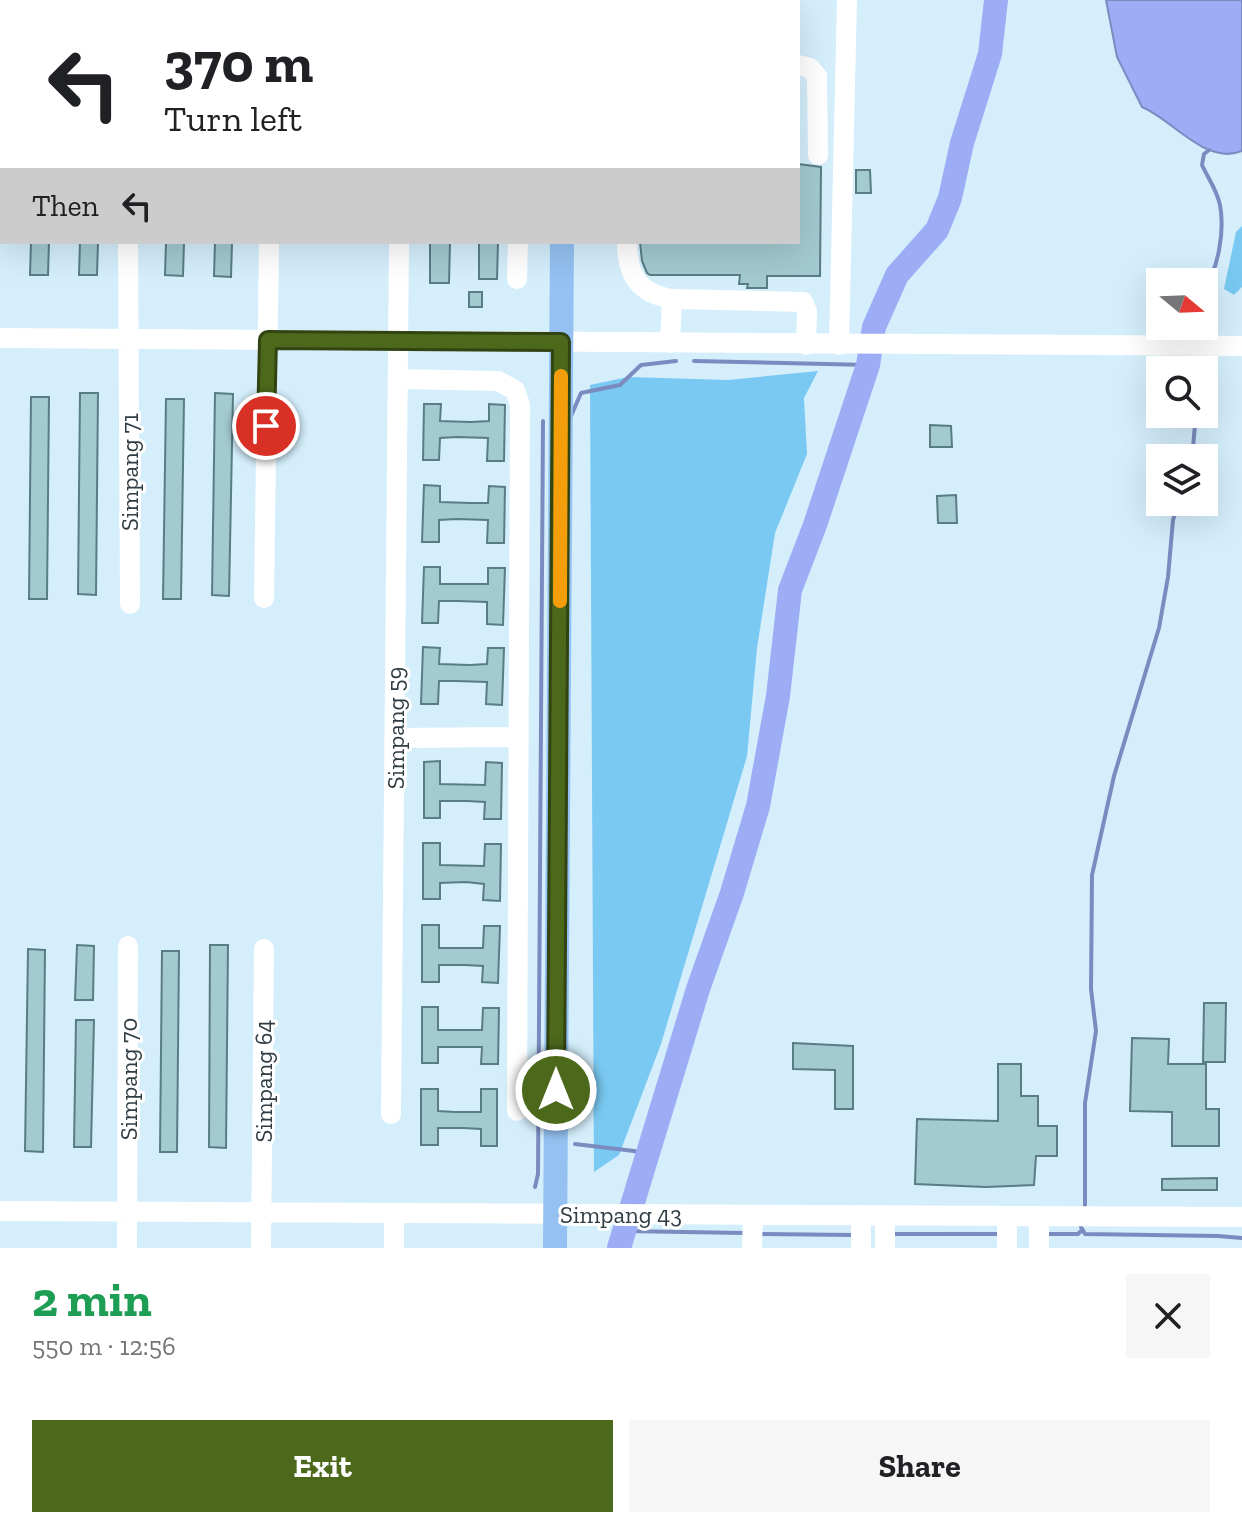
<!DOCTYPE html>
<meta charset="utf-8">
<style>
body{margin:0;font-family:"Zilla Slab",serif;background:#f6f6f6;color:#202124;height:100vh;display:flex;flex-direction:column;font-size:30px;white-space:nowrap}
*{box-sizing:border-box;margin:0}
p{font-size:26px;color:#757577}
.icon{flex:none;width:44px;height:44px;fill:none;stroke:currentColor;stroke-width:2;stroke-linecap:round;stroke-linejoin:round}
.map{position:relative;height:1248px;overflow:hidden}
.sheet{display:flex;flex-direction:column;background:#fff;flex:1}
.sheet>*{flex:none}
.guide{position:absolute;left:0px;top:0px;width:800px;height:244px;box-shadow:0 8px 32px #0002;background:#fff;color:#202124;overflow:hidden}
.needle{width:52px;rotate:109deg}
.fabs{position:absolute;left:1146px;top:268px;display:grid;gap:16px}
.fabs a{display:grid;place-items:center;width:72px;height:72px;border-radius:0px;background:#fff;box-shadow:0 8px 32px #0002;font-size:40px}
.pin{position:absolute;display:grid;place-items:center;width:68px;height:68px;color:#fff;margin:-34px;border:4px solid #fff;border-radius:50%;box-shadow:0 2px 8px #0007}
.me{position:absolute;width:88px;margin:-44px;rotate:0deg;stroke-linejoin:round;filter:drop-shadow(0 0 6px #0008)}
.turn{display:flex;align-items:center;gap:28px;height:168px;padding:0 32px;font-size:36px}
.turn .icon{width:104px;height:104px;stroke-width:2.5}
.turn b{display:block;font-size:56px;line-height:68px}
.then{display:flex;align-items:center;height:76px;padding:0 32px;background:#0003;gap:16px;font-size:30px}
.round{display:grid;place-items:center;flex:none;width:84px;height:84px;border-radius:0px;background:#f6f6f6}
.overview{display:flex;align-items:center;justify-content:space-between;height:136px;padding:0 32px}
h1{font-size:48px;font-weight:800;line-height:60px;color:#1e9e55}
.button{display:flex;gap:16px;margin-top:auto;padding:16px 32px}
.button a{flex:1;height:92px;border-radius:0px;background:#4c681b;color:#fff;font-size:32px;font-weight:800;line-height:92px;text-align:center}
.button a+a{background:#f6f6f6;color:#202124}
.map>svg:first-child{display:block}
</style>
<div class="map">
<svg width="1242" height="1248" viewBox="0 0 1242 1248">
<rect width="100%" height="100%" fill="#d4eefc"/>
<path fill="#79c9f2" d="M1242 226V287L1234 295 1224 289 1236 232Z
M818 371 804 398 807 454 775 533 757 648 747 756 661 1044 619 1155 594 1172 590 385 628 377 728 380Z"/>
<path fill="#9cadf6" stroke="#7b8bc0" stroke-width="2" d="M1106 0H1242V151C1206 166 1172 119 1142 107L1117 57Z"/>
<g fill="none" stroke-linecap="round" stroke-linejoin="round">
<path stroke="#7b8bc0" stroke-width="4" d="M1204 291C1218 268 1225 232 1220 205 1217 190 1208 178 1202 165L1204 154 1209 150
M1182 336 1184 326
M1183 358 1184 370
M694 361 868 365
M571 416 581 393 620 385 641 365 676 361
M1192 458 1196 414
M575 1144 634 1151 647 1155
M535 1187 538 1174 543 421
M1085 1208V1103L1096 1031 1091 989 1092 875 1114 776 1159 628 1168 577 1173 520 1179 502
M1081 1227 1085 1234 1218 1236 1242 1238
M623 1231 745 1233
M760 1234 853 1235
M893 1234H998
M1045 1234H1078L1081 1231"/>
<path stroke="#9cadf6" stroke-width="24" d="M619 1248 698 989 732 893 758 806 778 696 790 590 815 525 868 365 874 327 897 275 937 230 950 198 962 143 990 54 996 0"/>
</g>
<path fill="#a3c9d1" stroke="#597d84" stroke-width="2" d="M798 164 821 167 820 276H767V288H747L748 284H739L740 275H650L647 273 642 261 640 242H798Z
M856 170H870L871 193H856Z
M31 242H49L48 275H30Z
M80 242H98L97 275H79Z
M166 242H184L183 276 165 275Z
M215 242H232L231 277 214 276Z
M430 242H450L449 283H430Z
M479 242H498L497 279H479Z
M469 292H482V307H469Z
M80 393H98L96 595 78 594Z
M215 393 233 394 229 596 212 595Z
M31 397H49L47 599H29Z
M166 399H184L181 599H163Z
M424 404H441L440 421 471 422 489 421V404L505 405 504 461H487L488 438 457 437 440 438 439 460H423Z
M930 425 951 426 952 447H930Z
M424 485 440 486V502L471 503H488L489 486 505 487 504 543H487L488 520 457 519 439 520V542H422Z
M956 495 957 523H938L937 496Z
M424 567H440V584H488V568H505L503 625 487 624V602L457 601H439L438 623H422Z
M423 647 440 648 439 664 470 665 487 664 488 648H504L502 705 486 704 487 682 456 681H439L438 704H421Z
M440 761V784L485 785 486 762 502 763 501 819H484L485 802 467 801H440V818H424V762Z
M423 843H440V865L484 866 485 844H501L500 901 483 900 484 884 466 882 440 883V899H423Z
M422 925H439V948H483L484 926H500L498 983 482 982 483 966 465 965H439V982H422Z
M77 945 94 946 93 1000H75Z
M210 945H228L226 1148 209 1147Z
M28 949 45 950 43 1152 25 1151Z
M162 951H179L177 1152H160Z
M1204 1003H1226L1225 1062H1203Z
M422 1007H438V1030H482L483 1008H499L498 1064H481L482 1047H438V1063H422Z
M76 1020H94L91 1147H74Z
M1132 1038 1169 1039 1168 1064H1206V1109H1219V1146H1172V1112L1130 1111Z
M793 1043 853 1046V1109H835V1070L793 1069Z
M998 1064H1021V1096H1038V1126H1057V1156H1036L1034 1185 985 1187 915 1184 917 1119 998 1121Z
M421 1089H438V1111L455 1112H481V1089H497V1146H481V1129L463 1128H438V1145H421Z
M1217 1178V1190H1162V1179Z"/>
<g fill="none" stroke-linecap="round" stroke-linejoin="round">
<path stroke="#fff" stroke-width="20" d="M626 0V2
M401 2V0
M521 2V0
M798 65 810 68 817 76 818 155
M128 242 130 604
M627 242C627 275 638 293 672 299L803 302 807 311 806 345
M517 279 518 242
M0 338 1242 346
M670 343 672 299
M839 345 847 0
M398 379 498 381 515 390 520 405 517 1111
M264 598 269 242
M395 738 519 737
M391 1114 399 242
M0 1211 1242 1217
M861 1215V1248
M127 1248 128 946
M261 1248 264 949
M394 1248V1213
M752 1248 753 1215
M885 1248V1215
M1007 1248V1216
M1039 1248V1216"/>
<path stroke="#94c1f1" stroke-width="24" d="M564 2V0
M555 1248 562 242"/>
</g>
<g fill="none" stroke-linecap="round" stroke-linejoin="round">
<g stroke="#314412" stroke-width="20">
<path id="route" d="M266 426 268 340 561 342 556 1090"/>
</g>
<use href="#route" stroke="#4c681b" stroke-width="14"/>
<path stroke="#f59e0b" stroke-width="14" d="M560 601 561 376"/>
</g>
<g text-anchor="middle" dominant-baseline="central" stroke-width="6" stroke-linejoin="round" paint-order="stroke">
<g font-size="24" fill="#2f3c43" stroke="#fff">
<text transform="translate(129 472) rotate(-90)">Simpang 71</text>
<text transform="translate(395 728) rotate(-90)">Simpang 59</text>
<text transform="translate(128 1079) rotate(-90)">Simpang 70</text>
<text transform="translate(263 1081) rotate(-90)">Simpang 64</text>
<text x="621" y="1214">Simpang 43</text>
</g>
</g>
</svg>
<div class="fabs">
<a><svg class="needle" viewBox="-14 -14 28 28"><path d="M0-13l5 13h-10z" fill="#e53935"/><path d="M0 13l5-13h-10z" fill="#757577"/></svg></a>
<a><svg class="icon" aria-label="search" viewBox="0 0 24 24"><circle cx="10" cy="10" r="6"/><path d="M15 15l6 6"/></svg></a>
<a><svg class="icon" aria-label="layers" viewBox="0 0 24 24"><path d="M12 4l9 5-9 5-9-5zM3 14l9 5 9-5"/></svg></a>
</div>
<div class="pin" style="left:266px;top:426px;background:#d93025"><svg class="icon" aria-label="arrive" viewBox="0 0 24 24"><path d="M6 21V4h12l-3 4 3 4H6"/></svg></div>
<svg class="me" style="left:556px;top:1090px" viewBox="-20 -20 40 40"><circle r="17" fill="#4c681b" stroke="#fff" stroke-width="3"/><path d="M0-11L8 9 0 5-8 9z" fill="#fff"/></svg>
<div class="guide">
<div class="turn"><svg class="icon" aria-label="left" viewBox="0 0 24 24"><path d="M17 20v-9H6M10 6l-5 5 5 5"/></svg><div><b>370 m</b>Turn left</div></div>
<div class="then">Then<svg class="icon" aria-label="left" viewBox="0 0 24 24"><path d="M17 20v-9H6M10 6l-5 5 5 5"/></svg></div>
</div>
</div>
<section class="sheet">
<div class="overview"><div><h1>2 min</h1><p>550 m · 12:56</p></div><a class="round"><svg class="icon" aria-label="close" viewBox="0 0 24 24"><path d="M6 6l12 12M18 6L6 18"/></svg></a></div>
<div class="button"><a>Exit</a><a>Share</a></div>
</section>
